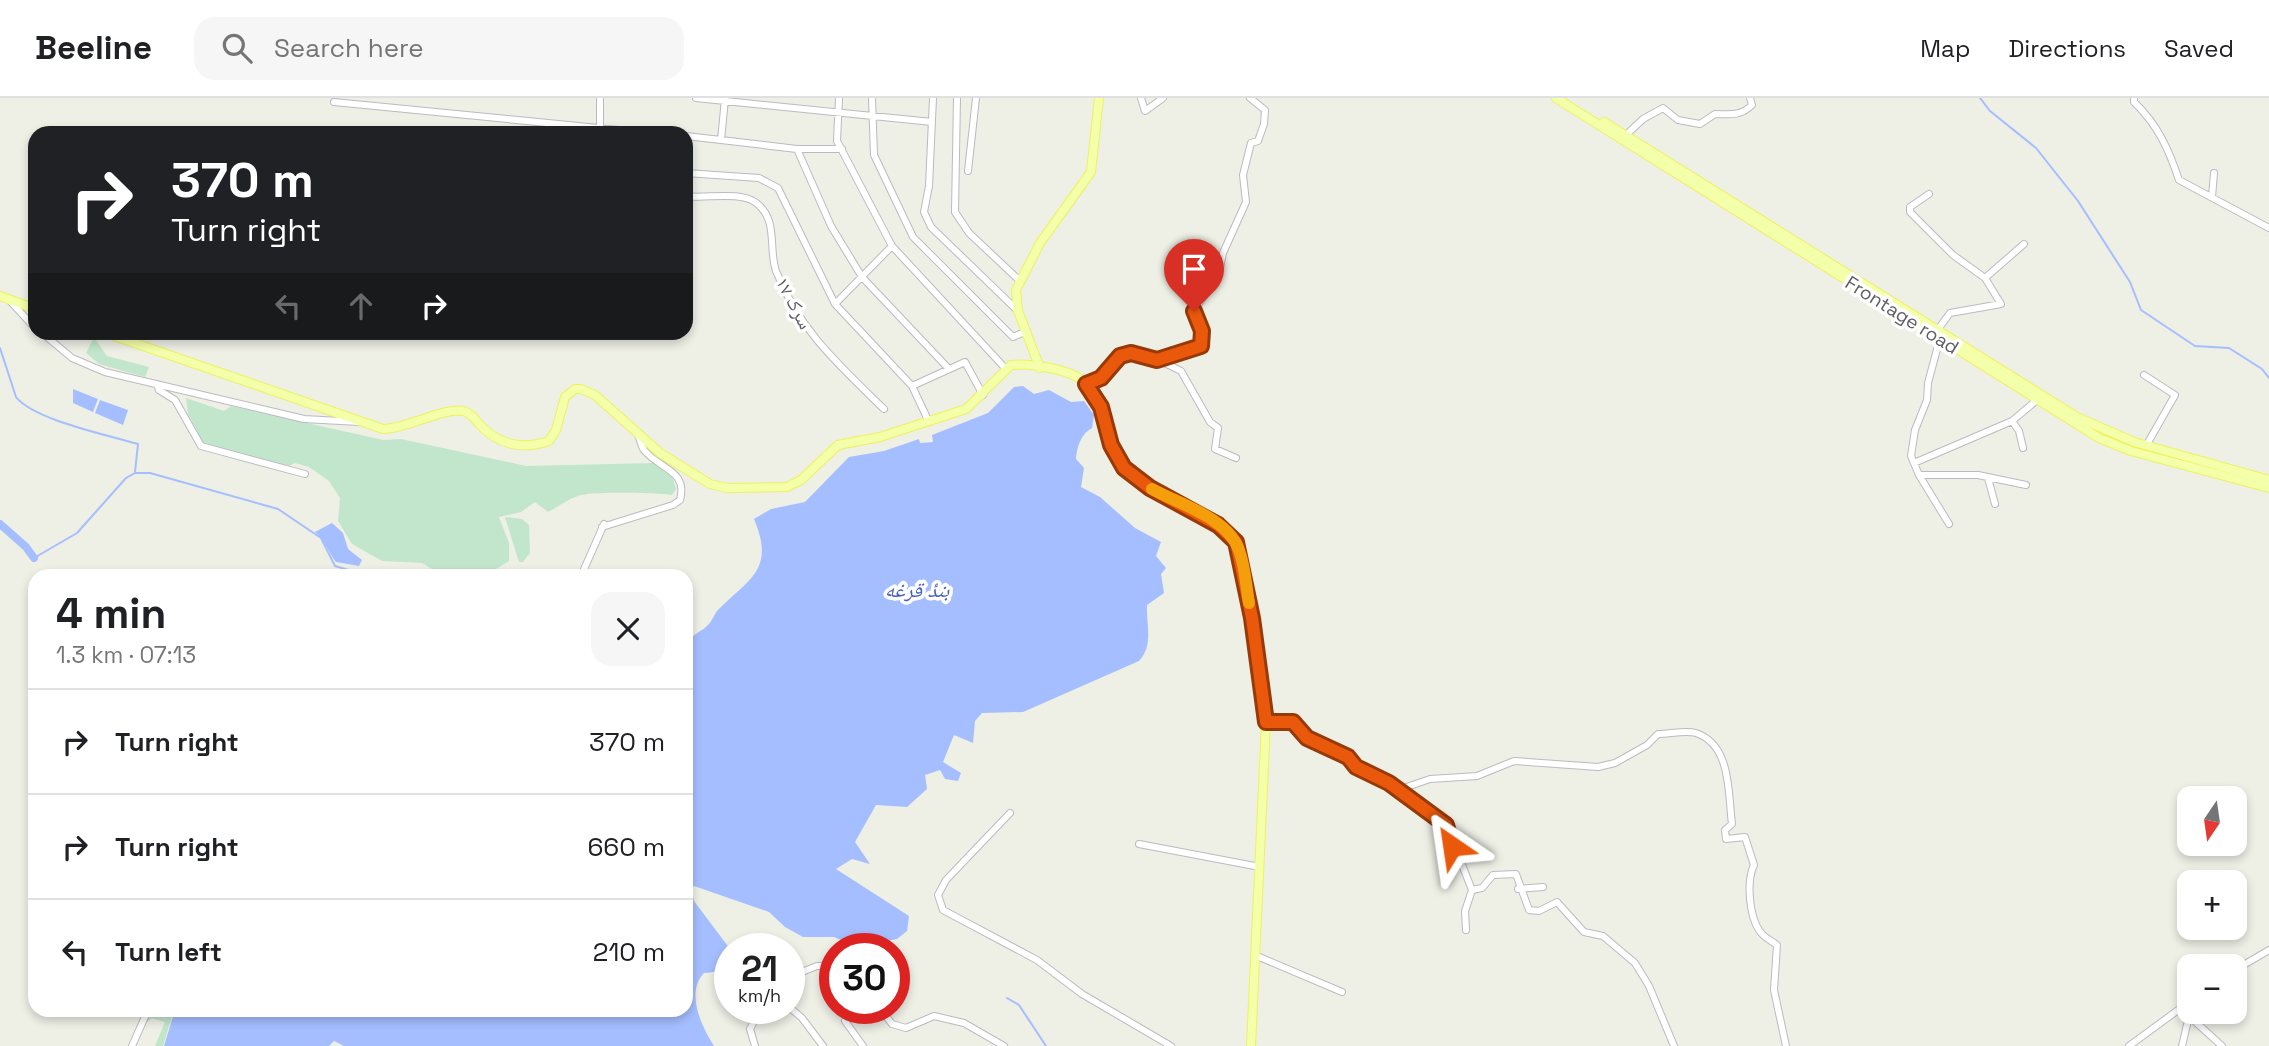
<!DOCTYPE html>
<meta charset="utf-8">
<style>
body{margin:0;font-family:"Space Grotesk","Noto Naskh Arabic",sans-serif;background:#f6f6f6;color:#202124;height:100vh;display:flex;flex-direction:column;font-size:26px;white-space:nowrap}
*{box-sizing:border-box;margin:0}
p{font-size:23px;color:#757577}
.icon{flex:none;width:38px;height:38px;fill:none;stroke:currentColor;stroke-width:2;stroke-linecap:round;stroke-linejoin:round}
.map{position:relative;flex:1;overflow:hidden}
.panel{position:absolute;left:28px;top:471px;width:665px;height:448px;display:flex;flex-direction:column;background:#fff;border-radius:21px;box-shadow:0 4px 10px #0003}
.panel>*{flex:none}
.guide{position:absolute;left:28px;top:28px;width:665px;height:214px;border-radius:21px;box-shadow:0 4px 10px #0003;background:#202124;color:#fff;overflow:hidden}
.needle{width:46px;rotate:193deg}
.buttons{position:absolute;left:2177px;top:688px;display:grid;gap:14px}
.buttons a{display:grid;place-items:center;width:70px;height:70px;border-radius:14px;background:#fff;box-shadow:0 4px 10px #0003;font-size:35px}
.speed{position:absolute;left:714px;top:835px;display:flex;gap:14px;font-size:35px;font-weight:700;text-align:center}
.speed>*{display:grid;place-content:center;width:91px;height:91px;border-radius:50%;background:#fff;box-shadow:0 4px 10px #0003;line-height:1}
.speed small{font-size:18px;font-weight:400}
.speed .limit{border:10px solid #d22;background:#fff;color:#111}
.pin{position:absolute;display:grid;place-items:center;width:60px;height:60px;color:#fff;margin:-72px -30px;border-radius:50% 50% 50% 0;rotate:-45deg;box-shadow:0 0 7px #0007}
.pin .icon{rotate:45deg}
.me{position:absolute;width:77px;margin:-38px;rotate:328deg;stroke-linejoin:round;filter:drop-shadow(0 0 5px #0008)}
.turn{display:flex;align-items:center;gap:24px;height:147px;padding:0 28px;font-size:32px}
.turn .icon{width:91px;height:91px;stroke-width:2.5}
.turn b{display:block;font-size:49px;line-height:60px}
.lanes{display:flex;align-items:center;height:66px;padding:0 28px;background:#0003;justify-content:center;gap:35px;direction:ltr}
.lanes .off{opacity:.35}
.round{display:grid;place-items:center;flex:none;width:74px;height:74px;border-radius:21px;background:#f6f6f6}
.head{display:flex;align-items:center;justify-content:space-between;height:119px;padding:0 28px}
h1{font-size:42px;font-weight:800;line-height:52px}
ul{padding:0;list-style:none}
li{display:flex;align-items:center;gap:21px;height:105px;padding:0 28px;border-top:2px solid #e0e0e0}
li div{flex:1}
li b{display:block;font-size:26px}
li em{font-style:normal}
header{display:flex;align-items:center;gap:42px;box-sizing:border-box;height:98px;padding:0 35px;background:#fff;border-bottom:2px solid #e0e0e0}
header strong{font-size:33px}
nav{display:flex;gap:38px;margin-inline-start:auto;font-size:24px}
.search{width:490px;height:63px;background:#f6f6f6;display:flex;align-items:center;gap:18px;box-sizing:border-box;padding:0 24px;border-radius:21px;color:#757577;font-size:26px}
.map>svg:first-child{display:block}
</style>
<header>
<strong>Beeline</strong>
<div class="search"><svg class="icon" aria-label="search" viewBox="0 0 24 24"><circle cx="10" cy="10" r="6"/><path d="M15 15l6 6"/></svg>Search here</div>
<nav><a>Map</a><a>Directions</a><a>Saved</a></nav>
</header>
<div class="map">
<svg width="2269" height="948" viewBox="0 0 2269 948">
<rect width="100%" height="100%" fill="#eeefe5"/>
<path fill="#c2e6cc" d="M94 239 107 258 149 269 145 279 99 266 86 255Z
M186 300 224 313 231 308 383 342 401 341 526 368 654 365 673 380 676 391 672 397C657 395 590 393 578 398 568 401 558 409 548 414L535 404 521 414 499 419 509 445V463L485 478H443L422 465 382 463 352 446 338 423 340 400 329 383 309 369 295 365 289 368 205 348 188 316Z
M505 419 522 421 529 427 530 455 523 464H519Z
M153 912H174L163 948H155L165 924 152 920 137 932Z"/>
<path fill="#a5beff" d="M1023 288 1034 296 1049 292 1071 304 1084 303 1094 317 1092 330C1081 336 1077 348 1076 361L1084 370 1081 389 1100 399 1135 430 1161 444 1156 458 1166 470 1161 476 1164 495 1147 507C1146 527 1154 547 1139 563L1023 614 982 615 975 623 973 645 954 637 943 664 961 675 958 683 945 681 940 672 925 677 927 691 907 709 876 707 855 744 870 766 852 761 836 771 909 818 907 833 897 841 858 849 834 839H803L785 829 769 814 694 788 691 790 694 803 730 851C730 870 722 874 704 875 685 895 702 929 714 948H344L334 943 329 948H164L175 912H686V543C693 537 702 533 708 527 712 523 714 517 717 513 748 481 776 473 754 421L771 411 805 404 849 359 884 353 919 341 920 345 933 344 932 337 988 315 1014 289Z
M73 291 98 301 93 314 73 305Z
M100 302 128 312 123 327 95 315Z
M332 425 343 435 348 451 362 462 359 468 336 464C329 455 324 441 315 434Z"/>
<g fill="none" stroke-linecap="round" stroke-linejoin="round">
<path stroke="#a5beff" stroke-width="2" d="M1980 0 1990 13 2036 50 2078 103 2130 184 2141 212 2195 248 2229 250 2262 271 2269 280
M0 250 16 299C34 322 108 337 138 346L135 374
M34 460 77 435 126 380 135 375H150L278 411 321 440 335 468 368 478
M1007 900 1019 907 1046 948"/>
<path stroke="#a5beff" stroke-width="8" d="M0 426 26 449 34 460"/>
<g stroke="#babbc1" stroke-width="8">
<path id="minor" d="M696 0 932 24
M839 0 837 43 892 148 1005 270
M872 0 874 57 913 139 1013 239 1027 233
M933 0 929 88 924 114 931 129 1018 213
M957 0 955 114 969 135 1019 182
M1141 0 1145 13 1163 0
M2134 0V4C2158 27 2169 52 2179 82L2269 130
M725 1 721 42 797 51H842
M334 4 649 35
M600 30V0
M1627 36 1643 21 1663 10 1678 22 1700 26 1715 16C1729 16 1740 19 1752 7L1750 0
M686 38 721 42
M797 51 831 128 862 179 949 271
M968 73 976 0
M686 75 759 80 778 90 835 206 912 288
M1929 96 1910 109V114L1953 157 1985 180
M686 98C705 101 738 93 755 104 779 121 768 150 776 173 799 232 840 268 884 311
M2212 99 2214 75
M10 203 35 230
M835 206 892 148
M41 234 72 260 105 274 304 321 359 324
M1936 234 1950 215 2001 206 1985 180 2024 146
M1940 240 1928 285 1927 302 1915 332 1911 358 1919 377 1949 426
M1157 262 1204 245 1194 213 1219 175 1223 155 1246 104 1243 77 1251 45 1258 43 1264 26 1265 12 1250 0
M2144 277 2175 297 2146 348
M157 286 159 292 175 302 201 348 305 376
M1086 286C1104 278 1108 265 1121 258 1138 249 1166 266 1181 273L1210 324 1218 330 1215 351 1236 360
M2012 323 2019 333 2023 350
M929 324 912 288 965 264 983 297
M1914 365 2012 323 2037 302
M1919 377H1978L2026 387
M1988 380 1995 406
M602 429 673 407 680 402C688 372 659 371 644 352 641 348 640 341 638 336
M581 478 604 426
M1266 624H1292L1307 641 1348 659 1356 669 1398 692 1430 681 1477 678 1514 663 1598 669 1615 665 1647 647 1658 636C1669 636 1686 632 1696 635 1732 647 1728 697 1732 726L1725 732 1726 741 1745 739 1754 767C1746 784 1749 823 1763 837 1767 841 1772 843 1777 847L1774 892 1786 948
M1398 692 1446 728 1449 734 1472 792 1465 813 1466 832
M1010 715 946 782 938 797 943 812 1037 862 1082 896 1171 948
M1139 746 1260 769
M1518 791 1543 789
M1472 792 1482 790 1493 777 1516 776 1529 812 1539 813 1557 804 1584 834 1603 838 1635 865 1649 888 1674 948
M1257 858 1342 894
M2235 872 2269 852
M789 879 817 868H835
M789 909 802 920 823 948
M880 910 892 926 906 930 934 918 964 925 1004 948
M2189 918 2222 948
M132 948 148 912
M755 948 750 931 761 910
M863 948 845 923 863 910
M2129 948 2189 904
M2182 948 2190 914"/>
</g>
<g stroke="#f0f15c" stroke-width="10">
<path id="major" d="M1556 0 2099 340 2131 353 2269 390
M1604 24 2077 319 2134 344 2269 382
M0 198 35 211
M103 234 383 331C409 330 444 309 463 313 471 315 474 320 479 326 498 347 523 352 549 343L556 332 565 299 575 291H581L595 297 660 355 710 386 727 390 787 389 801 382 838 347 880 339 966 311 1011 267C1029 265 1069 271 1083 283 1112 308 1103 351 1131 377 1162 406 1220 411 1239 452L1266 624 1251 948
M1040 270 1018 213 1016 192 1040 145 1091 74 1099 0"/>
</g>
<use href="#minor" stroke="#fff" stroke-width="6"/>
<use href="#major" stroke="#f4ffaa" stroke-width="8"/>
</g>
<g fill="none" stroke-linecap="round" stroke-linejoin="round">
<g stroke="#983908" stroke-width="18">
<path id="route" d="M1194 213 1202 233 1201 248 1157 262 1131 255 1120 258 1101 280 1086 286 1101 309 1111 347 1124 370 1150 390 1218 427 1236 444 1252 520 1266 624H1293L1307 640 1348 659 1356 669 1389 685 1446 727 1452 748"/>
</g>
<use href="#route" stroke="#ea580c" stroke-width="12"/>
<path stroke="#f59e0b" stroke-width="12" d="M1152 391C1179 406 1228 420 1239 452 1245 468 1246 488 1249 505"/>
</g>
<g text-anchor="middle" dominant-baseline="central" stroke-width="7" stroke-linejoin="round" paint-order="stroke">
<g font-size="19" fill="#5d5e65" stroke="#fff">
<text transform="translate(794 205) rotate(62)">سرک ۱۷</text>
<text transform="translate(1902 217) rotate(32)">Frontage road</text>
</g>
<g font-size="21" font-style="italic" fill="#4760c3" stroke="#fff">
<text x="917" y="491">بندٔ قرغه</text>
</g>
</g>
</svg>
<div class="buttons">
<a><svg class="needle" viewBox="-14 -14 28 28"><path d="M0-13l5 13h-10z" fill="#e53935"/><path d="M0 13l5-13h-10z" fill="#757577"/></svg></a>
<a>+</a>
<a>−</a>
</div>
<div class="speed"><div>21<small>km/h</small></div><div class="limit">30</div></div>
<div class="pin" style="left:1194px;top:213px;background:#d93025"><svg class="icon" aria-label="arrive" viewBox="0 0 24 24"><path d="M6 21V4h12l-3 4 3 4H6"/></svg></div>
<svg class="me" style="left:1452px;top:748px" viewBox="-20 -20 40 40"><path d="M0-17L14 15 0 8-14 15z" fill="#ea580c" stroke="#fff" stroke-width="4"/></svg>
<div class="guide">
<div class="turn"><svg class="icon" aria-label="right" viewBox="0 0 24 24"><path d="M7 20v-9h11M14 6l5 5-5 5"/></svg><div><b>370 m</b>Turn right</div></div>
<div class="lanes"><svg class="icon off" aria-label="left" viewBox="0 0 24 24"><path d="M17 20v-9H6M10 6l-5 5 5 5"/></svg><svg class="icon off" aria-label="ahead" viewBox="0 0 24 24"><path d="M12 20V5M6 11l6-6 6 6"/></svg><svg class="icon" aria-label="right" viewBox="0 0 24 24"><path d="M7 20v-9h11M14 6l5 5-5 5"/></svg></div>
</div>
<section class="panel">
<div class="head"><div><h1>4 min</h1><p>1.3 km · 07:13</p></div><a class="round"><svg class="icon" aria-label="close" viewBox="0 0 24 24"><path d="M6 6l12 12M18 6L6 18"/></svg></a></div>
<ul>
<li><svg class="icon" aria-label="right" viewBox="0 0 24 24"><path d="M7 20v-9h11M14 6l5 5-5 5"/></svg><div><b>Turn right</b></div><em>370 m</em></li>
<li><svg class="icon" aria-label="right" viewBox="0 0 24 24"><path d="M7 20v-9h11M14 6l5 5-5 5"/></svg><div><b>Turn right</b></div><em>660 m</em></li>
<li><svg class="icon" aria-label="left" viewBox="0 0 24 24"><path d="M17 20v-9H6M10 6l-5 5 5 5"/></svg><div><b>Turn left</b></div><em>210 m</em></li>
</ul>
</section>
</div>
